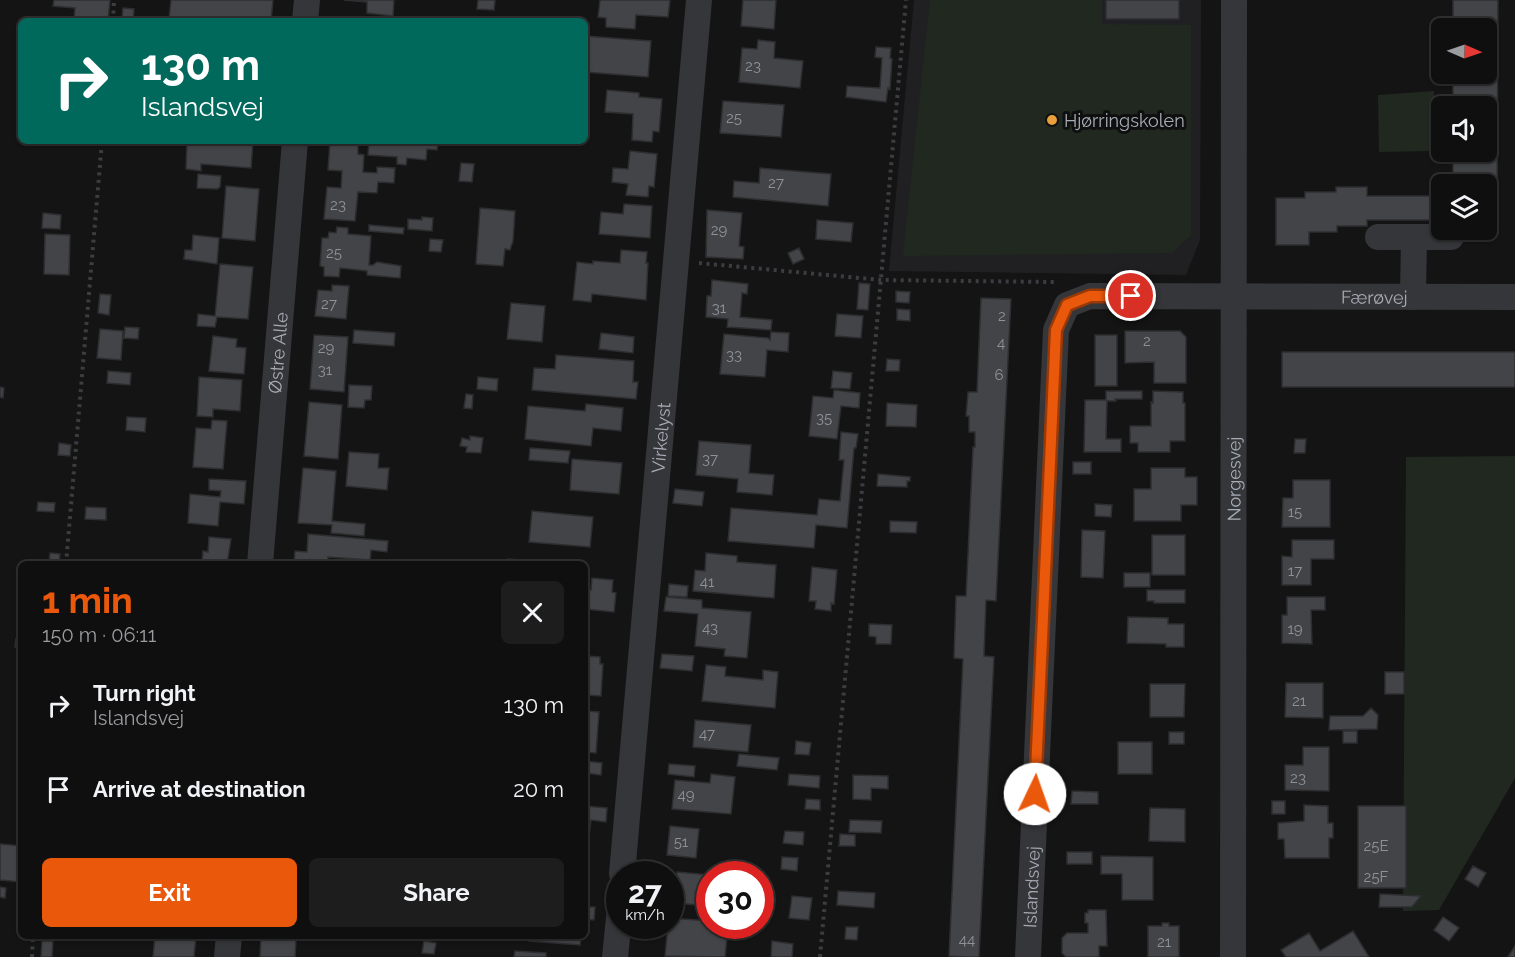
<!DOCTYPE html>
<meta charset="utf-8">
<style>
body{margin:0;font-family:Raleway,sans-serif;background:#1d1d1e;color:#f1f3f6;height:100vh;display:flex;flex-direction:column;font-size:22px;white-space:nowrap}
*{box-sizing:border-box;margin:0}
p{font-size:20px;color:#9b9c9f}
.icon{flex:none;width:33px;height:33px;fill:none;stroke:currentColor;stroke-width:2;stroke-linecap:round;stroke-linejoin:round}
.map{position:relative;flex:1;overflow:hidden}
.details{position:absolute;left:18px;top:561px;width:570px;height:378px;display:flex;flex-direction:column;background:#0f0f10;border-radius:9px;box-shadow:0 2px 4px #0004,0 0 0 2px #2f2f30}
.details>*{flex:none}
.top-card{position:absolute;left:18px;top:18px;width:570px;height:126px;border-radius:9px;box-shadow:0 2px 4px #0004,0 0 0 2px #2f2f30;background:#00695c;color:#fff;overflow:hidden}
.needle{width:39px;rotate:92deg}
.controls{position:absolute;left:1431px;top:18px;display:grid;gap:12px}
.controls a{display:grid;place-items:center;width:66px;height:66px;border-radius:9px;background:#0f0f10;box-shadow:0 2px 4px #0004,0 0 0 2px #2f2f30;font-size:30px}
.speed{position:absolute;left:606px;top:861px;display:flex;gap:12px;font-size:30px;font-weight:700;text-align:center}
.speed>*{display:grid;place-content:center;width:78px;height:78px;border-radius:50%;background:#0f0f10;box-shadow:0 2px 4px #0004,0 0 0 2px #2f2f30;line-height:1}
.speed small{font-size:15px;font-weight:400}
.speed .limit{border:9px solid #d22;background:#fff;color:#111}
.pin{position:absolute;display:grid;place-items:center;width:51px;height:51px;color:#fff;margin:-26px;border:3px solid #fff;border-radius:50%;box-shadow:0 2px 6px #0007}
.me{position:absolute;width:66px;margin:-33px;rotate:3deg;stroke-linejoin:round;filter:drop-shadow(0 0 4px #0008)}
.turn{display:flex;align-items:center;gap:21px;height:126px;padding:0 24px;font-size:27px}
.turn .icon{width:78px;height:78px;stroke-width:2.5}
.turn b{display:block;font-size:42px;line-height:51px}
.round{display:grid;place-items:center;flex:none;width:63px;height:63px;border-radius:9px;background:#1d1d1e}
.summary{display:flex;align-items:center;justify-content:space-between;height:102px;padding:0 24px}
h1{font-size:36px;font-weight:700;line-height:45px;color:#ea580c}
.action{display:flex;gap:12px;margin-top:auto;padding:12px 24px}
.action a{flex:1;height:69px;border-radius:9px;background:#ea580c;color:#fff;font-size:24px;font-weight:700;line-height:69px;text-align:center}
.action a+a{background:#1d1d1e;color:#f1f3f6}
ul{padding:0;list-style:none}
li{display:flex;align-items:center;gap:18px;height:84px;padding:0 24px}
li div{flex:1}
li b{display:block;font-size:22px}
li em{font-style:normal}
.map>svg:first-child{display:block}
</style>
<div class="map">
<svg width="1515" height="957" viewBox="0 0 1515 957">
<rect width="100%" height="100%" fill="#141415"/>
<path fill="#202022" d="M914 0H1201L1200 240 1186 275 889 271Z"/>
<path fill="#202820" d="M930 0H1102V24L1191 25V235L1172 253 903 256Z
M1434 91 1433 151 1379 152 1378 95Z
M1515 456V778L1439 910 1403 911 1406 457Z"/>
<path fill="#434448" stroke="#2e2e31" stroke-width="1.5" d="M54 0H110L108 21H74L75 8 53 6Z
M171 0H273L271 21H190L169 19Z
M344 0H394L393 16 367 13V2Z
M478 0H495L494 10 477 9Z
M600 0H670L668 17 636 15 635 29 606 27V18L598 17Z
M743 0H776L774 29 741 26Z
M1106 0H1179V19H1106Z
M1453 0H1498L1497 211H1486V184H1453V152H1486V106H1453V74H1486V28H1453Z
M123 8 134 9 133 21 122 20Z
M585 36 651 41 648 77 585 72Z
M758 40 775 42 774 58 803 61 800 88 739 82 742 48 757 49Z
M876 47 891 48 890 58 892 59 890 89 888 88 886 102 846 97 847 86 880 88 882 58 875 57Z
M607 90 639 93V97L662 99 659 132 653 131 652 142 632 140 633 114 605 112Z
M723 101 784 105 781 137 720 133Z
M187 141H253L251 168 201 164V171L186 169Z
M330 141H353L352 143H358V154L364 155 363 172 377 173V167L395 168 394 183 378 182 377 193 358 192 355 221 324 219 327 187 341 188 342 171 328 170Z
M369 141H438L437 150 427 149 426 160 407 158 406 165 397 164V157L368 155Z
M630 151 657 154 654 187 649 186 648 197 626 195 628 184 612 182 613 168 628 169Z
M461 163 474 164 472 182 459 181Z
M760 168 831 174 828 206 733 197 734 181 759 183Z
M198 174 221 176 220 187 217 189 197 188Z
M226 186 259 189 255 241 222 238Z
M1336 187H1367V196H1442V220H1367V226H1337V232H1309V245H1276V198H1305V192H1336Z
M624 204 652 206 650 238 599 234 601 212 623 214Z
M480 208 515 211 513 241 510 250 505 249 503 266 476 264Z
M707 210 742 213 739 246 744 247 743 259 706 257Z
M43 213 61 215 60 229 42 228Z
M422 217 433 218 432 231 408 229V219L422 220Z
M817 220 853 223 851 242 816 239Z
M369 225 404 228 403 234 369 231Z
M337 227 348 228V234L371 236 369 265H373L377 262 401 266 400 278 367 275V271L340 268 339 277 324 276V267L320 266 322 238H328L329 232 336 233Z
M45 234 70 235 69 275 44 274Z
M193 235 219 238 217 264 184 259 185 250H192Z
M430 239 443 240 441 252 429 251Z
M799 248 804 259 793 264 788 253Z
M621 250 647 252 646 263H648L646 300 592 294 591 302 573 300 577 262 593 264V261L620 263Z
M220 264 253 267 248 319 217 317 215 327 197 326 198 314 215 316Z
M712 280 748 284 747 294 742 293 740 317 772 320 771 330 727 327 728 319 706 317 707 296H711Z
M859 283 870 284 868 310 857 309Z
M332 285 349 286 346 319 315 316 318 290 332 291Z
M896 291 910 292 909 303 896 302Z
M100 294 111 295 109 315 98 313Z
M981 298 1011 299 996 601 986 600 984 656 994 657 979 957H964L949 956 963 659 954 658 956 596H966L973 447H975V432H969V416H966L968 392H977Z
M511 303 545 306 542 342 507 339Z
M897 309 910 310V321L897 320Z
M837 314 863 316 861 338 835 336Z
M125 327 139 328 138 339 124 338Z
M100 329 123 331 121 360 97 358Z
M354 330 395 333 394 346 353 343Z
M1125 331H1180L1186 337V383H1154V362L1125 363Z
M771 332 789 333 788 352 767 350 765 377 720 374 724 334 768 338 770 340Z
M601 333 634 337 633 353 599 349Z
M314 335 348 337 344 392 310 389Z
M1095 335H1117V386H1095Z
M213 336 237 339 236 347 246 348 244 374 209 371Z
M1282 352H1515V387H1282Z
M556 355 634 361 633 382H638L636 399 532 390 534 368 555 369Z
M887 359 900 360 899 371H886Z
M108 371 131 373 130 385 107 383Z
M833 371 852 373 850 389 831 388Z
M199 377 242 380 240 411 213 409V417L197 416Z
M478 377 498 379 497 391 477 389Z
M349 385 372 386 371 400H365L364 408 348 407Z
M0 387 4 388 3 398 0 397Z
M834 390 860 393 859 408 841 406 837 439 809 436 813 396 833 398Z
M1106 391H1142V399H1115L1116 401H1107L1106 439H1121V452H1084L1085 400H1106Z
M1153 391 1183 392V403H1185V441H1170V452H1138V443H1130V426H1151V402L1153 403Z
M466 394 473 395 472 409 464 408Z
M309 402 342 405 338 459 304 456Z
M887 403 917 405 916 427 886 426Z
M586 404 623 408 621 431 593 428 591 446 525 439 528 406 585 411Z
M127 417 146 418 145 432 126 430Z
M212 420 227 421 223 469 193 467 196 428 211 429Z
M841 432 858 434 856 448H854L847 528 816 525 814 548 728 541 731 508 817 515 819 499 840 501 844 460H839Z
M470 436 483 438 481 453 466 452 467 447 460 446 462 438 470 440Z
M1295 439H1306L1305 453H1294Z
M699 441 751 445 749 473 774 475 772 495 737 492 738 479 696 475Z
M59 443 71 445 70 456 58 455Z
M530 448 570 451 568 463 529 460Z
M349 452 379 454 378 468H389L387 490 346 486Z
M572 459 622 463 619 494 570 490Z
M1073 462H1091V474H1073Z
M303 468 336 471 332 521 365 524 364 536 331 533 332 525 298 523Z
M1151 468H1185V477H1197V505H1181V521H1134V489H1151Z
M878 474 910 477V481H907V487L877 486Z
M209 479 246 481 244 504 220 502 218 526 188 523 190 494 220 497 221 491 209 490Z
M1293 480H1330V527H1282L1283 498H1293Z
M675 489 704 492 702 506 673 503Z
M38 502 55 503 54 512 37 511Z
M1095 504 1112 505 1111 517 1095 516Z
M86 507 106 508V520L85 519Z
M532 511 593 517 590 547 529 542Z
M890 521 917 522 916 533 890 532Z
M1082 530 1105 531 1103 578 1081 577Z
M308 534 388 541 387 552 371 550 370 560 328 557V564H294L295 551 307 552Z
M1152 535H1185V575H1152Z
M209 537 231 539 227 564H202L203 551 208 552Z
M1292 540H1334V559H1311V585H1282V556L1292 557Z
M50 553 60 554 59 564H49Z
M706 553 737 556V562L776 565 774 598 693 591 695 570 705 571Z
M508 559 567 564H508Z
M585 566H587L585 590H591L592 578 613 580 612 592 616 593 614 612 585 609Z
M812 567 837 570 834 604 831 603V611L815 609 816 601H809Z
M1124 573H1150V587H1124Z
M669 584 688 586 687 597 668 596Z
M1147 590H1185V603H1154V601H1147Z
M666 597 702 600V608L751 612 747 658 724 656 725 649 695 646 698 614 664 611Z
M1287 597H1325V610H1311L1312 644 1282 643V615H1287Z
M1128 617 1168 618V624H1184V647H1166V644L1127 643Z
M869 624 892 625 891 644H876V637L869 636Z
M16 639 21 640V648L15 647Z
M662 654 694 656 692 671 660 668Z
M585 656 600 657V664H603L601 696 585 695Z
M706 665 726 667 725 676 763 680V670L778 672 775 708 702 701Z
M1385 672H1404V694H1385Z
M1286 683H1323V718L1285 717Z
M1150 684H1185L1184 717H1150Z
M585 702H587V711L599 712 596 753 585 752Z
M1371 708 1378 715 1377 729 1329 730 1330 716H1363Z
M695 720 751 725 748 752 693 747Z
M1343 731H1357V743H1343Z
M1169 732H1184V744H1169Z
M796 741 811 743 809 755 795 754Z
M1118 742H1152V774H1118Z
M1303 747H1329V791L1285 790V765H1303Z
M739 754 779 758 777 770 737 766Z
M585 761 602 763 601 775 585 773Z
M669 764 695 766 694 777 668 774Z
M711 774 735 777 731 814 672 809 675 780 710 783Z
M789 774 820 776 819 788 788 785Z
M853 775 888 776V789L871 788V800L853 799Z
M1072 791 1098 792V804H1071Z
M806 799 820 800V810L805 809Z
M1272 801H1285V814H1272Z
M1304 805 1328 806V823H1333V838H1329V858H1285L1284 839H1278V823L1304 821Z
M585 806 607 808 606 822 591 820 588 845H585Z
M1358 806H1406V888H1358Z
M1150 808 1185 809V842L1149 841Z
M850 820 882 821 881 833 849 832Z
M670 826 699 829 696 858 667 855Z
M785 831 804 832 803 845 783 843Z
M840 834 855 835V846H839Z
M0 844 21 846V882L0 880Z
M1067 852H1092V864H1067Z
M1101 856 1153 857V900H1122V874H1101Z
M782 857 798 858 797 871 781 869Z
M585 860H587L586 886H585Z
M1473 866 1486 873 1478 887 1465 879Z
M677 872 710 875V906L674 903Z
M0 887 6 888 5 898 0 897Z
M838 891 875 893 874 908 837 905Z
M1380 894 1421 896 1412 907H1379Z
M792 896 812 898 809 920 789 918Z
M585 907H595L594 920 585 919Z
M1088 910H1106L1107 946H1099V957H1066L1062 953V938L1067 933H1088V923H1085V913H1088Z
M1443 917 1459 928 1449 941 1434 930Z
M670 918 710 921V926H728L725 957 665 956 668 926H670Z
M1162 923H1169V926H1179V957H1148V926H1162Z
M846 927H858L857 940 845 939Z
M1353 931 1369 957H1286L1281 950 1309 933 1320 951Z
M155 936H196L194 957H153Z
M261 936 296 939 295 957H260Z
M529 936H581L580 945 529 941Z
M42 941H53L52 957H41Z
M424 941 436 943 434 954 422 953Z
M772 941 793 944 792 957H771Z
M1515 946V957H1508Z
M515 951 546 953V957H514Z"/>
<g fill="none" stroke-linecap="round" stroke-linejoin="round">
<path stroke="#3b3d41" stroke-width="4" stroke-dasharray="3 4.5" stroke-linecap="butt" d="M113 21 114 0
M699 263 881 280 1054 282 1055 284
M66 564 102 141
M32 957 33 936
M820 957 906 0"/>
<g stroke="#35363a" stroke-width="26">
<path d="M305 21 307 0"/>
<path d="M1378 237H1451"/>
<path d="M1413 297 1414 237"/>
<path id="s1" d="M260 564 295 141"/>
<path id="s2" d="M622 874 699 0"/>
<path d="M227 957 229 936"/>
<path d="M615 957 620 908"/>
<path id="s3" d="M1028 957 1056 330 1067 305 1090 296 1515 297"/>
<path id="s4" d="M1233 957 1234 0"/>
</g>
</g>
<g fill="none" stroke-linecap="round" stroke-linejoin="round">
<g stroke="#983908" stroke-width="15">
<path id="route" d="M1035 794 1056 330 1067 305 1090 296H1131"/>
</g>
<use href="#route" stroke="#ea580c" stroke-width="10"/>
</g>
<circle fill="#e89e39" stroke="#0f0f10" stroke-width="2" cx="1052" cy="120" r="6"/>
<g text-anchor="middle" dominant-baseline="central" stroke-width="6" stroke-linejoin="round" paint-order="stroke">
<g font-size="15" fill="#8d929a">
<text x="753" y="66">23</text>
<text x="734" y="118">25</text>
<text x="776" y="183">27</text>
<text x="338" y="205">23</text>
<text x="719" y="230">29</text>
<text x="334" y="253">25</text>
<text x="329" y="304">27</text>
<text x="719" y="308">31</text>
<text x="1002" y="316">2</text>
<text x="1147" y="341">2</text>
<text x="1001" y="343">4</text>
<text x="326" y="348">29</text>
<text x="734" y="355">33</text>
<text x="325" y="370">31</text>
<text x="999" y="375">6</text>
<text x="824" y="418">35</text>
<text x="710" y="459">37</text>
<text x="1295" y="512">15</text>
<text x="1295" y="571">17</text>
<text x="707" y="582">41</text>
<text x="710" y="628">43</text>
<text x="1295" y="629">19</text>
<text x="1299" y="701">21</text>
<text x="707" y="734">47</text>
<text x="1298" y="778">23</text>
<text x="686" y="795">49</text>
<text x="681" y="842">51</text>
<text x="1376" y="846">25E</text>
<text x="1376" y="877">25F</text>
<text x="967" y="940">44</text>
<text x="1164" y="942">21</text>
</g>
<g font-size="18" fill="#a6acb5" stroke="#0f0f10" text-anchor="start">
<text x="1064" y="120">Hjørringskolen</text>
</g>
<g font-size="18" fill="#a6acb5" stroke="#0f0f10">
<text stroke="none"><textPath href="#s3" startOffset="964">Færøvej</textPath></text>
<text stroke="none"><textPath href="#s1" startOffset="212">Østre Alle</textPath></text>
<text stroke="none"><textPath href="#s2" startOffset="438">Virkelyst</textPath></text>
<text stroke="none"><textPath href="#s4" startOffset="478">Norgesvej</textPath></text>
<text stroke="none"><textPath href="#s3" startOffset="70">Islandsvej</textPath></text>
</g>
</g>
</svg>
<div class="controls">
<a><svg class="needle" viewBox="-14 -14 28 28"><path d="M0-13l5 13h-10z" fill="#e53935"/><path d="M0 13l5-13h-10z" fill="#9b9c9f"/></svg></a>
<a><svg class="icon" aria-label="sound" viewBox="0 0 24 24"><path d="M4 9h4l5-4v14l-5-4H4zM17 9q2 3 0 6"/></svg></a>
<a><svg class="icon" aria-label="layers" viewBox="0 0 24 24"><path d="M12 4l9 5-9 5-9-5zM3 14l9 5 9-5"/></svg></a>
</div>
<div class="speed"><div>27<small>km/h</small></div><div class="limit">30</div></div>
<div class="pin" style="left:1131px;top:296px;background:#d93025"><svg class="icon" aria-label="arrive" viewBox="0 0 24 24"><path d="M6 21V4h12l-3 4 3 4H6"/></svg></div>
<svg class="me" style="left:1035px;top:794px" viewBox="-20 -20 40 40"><circle r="19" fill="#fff"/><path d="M0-13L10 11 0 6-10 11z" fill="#ea580c"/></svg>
<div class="top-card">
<div class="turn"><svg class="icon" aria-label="right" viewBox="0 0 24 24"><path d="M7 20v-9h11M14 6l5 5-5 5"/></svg><div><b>130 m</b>Islandsvej</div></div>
</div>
<section class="details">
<div class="summary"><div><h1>1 min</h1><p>150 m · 06:11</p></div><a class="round"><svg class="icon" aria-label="close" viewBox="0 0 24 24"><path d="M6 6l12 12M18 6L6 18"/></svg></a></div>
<ul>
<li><svg class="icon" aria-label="right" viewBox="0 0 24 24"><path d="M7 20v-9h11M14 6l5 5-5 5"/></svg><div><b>Turn right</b><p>Islandsvej</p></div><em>130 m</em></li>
<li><svg class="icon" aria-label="arrive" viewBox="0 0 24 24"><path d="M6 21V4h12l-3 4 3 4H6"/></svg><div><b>Arrive at destination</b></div><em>20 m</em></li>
</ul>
<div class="action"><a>Exit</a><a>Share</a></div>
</section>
</div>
